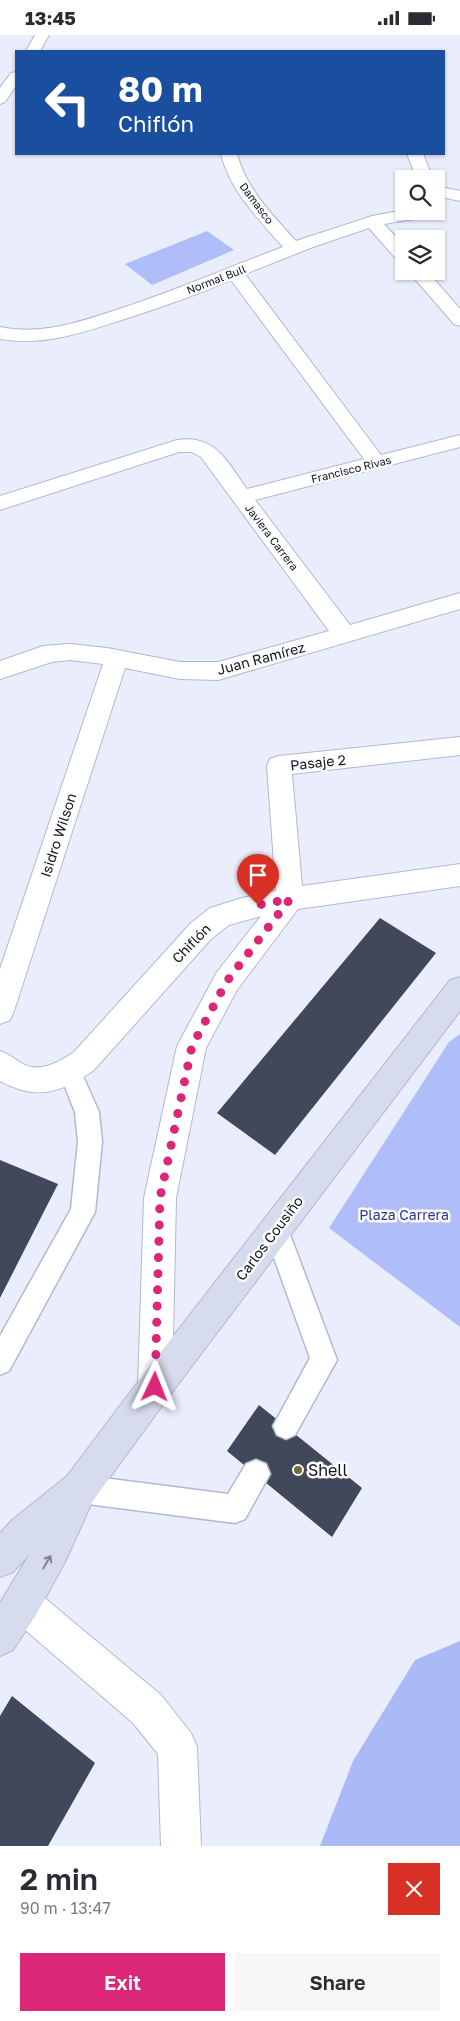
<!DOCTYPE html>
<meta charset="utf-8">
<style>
body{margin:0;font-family:"Golos Text",sans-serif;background:#f7f7f7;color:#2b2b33;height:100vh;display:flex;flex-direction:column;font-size:19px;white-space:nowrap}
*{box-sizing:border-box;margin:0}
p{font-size:16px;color:#7c7c81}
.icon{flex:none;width:28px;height:28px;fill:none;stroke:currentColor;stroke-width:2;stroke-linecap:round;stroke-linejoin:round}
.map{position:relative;height:1811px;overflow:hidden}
.side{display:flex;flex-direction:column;background:#fff;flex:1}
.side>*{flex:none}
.guide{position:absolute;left:15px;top:15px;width:430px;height:105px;border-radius:0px;box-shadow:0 1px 4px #0004;background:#1a4fa0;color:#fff;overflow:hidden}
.buttons{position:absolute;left:395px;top:135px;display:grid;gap:10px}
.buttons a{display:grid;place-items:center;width:50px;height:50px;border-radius:0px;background:#fff;box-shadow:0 1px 4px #0004;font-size:25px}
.pin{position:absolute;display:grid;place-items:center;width:42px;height:42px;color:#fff;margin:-51px -21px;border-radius:50% 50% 50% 0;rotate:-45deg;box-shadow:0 0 5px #0007}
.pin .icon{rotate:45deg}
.me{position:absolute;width:55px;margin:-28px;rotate:2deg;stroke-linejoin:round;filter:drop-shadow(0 0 4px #0008)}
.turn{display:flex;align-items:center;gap:18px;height:105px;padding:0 20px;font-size:22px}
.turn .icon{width:65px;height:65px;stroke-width:2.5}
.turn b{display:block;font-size:35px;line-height:42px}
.round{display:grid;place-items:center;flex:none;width:52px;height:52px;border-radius:0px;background:#f7f7f7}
.head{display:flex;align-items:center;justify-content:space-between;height:85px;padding:0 20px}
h1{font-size:30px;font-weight:600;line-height:38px}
.primary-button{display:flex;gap:10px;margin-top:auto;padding:10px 20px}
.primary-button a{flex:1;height:58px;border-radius:0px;background:#db2777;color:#fff;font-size:20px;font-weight:600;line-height:58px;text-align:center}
.primary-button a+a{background:#f7f7f7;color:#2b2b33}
.status{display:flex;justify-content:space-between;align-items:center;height:35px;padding:0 25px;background:#fff;direction:ltr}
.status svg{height:14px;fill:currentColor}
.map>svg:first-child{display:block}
</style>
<div class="status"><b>13:45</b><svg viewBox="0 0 49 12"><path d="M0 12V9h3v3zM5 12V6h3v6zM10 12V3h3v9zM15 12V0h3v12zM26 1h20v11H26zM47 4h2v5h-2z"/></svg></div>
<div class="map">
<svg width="460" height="1811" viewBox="0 0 460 1811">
<rect width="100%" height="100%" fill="#e9edfc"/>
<path fill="#afbef8" d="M207 196 234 215 152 250 125 229Z
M460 999V1292L329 1193 449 1007Z"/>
<path fill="#aabaf6" d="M460 1606V1811H320L353 1726 415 1625Z"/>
<path fill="#42485c" d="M380 883 436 918 275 1120 217 1078Z
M0 1125 58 1149 0 1263Z
M259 1370 362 1453 332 1502 227 1416Z
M12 1661 95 1728 48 1811H0V1681Z"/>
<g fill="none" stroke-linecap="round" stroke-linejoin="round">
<g stroke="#b2b9d0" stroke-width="3">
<path id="service" d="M70 1027 78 1030 99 1077 102 1107 95 1177 9 1336 0 1340V1301L71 1174 78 1107 75 1077 59 1037 62 1030Z
M276 1183 285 1186 337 1325 295 1400 286 1404 277 1400 273 1391 310 1323 264 1195 267 1186Z
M256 1425 266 1429 270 1439 245 1484 235 1488 80 1468 70 1464 66 1454 70 1444 80 1440 228 1459 246 1429Z"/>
</g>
<g stroke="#b2b9d0" stroke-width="2">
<path id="minor" d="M35 0H49L40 16H26Z
M16 37V51L5 67 0 69V53L11 38Z
M221 119H237C247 155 272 179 296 206L372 181 404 175 436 176V172L439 176 437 180 431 181 384 189 404 211V227L398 226 369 193 313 212 245 239 381 420 460 400V412L255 465 350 590 460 558V574L218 645 180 644 125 633 14 976 10 985 0 989V934L103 629 70 625 52 627 0 644V626L43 611 70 609 107 613 180 627H218L329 596 201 422 192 417H179L0 475V461L177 405C216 399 227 427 247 454L364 424 231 245C198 259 165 271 131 282 88 296 45 312 0 304V292C43 301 82 286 122 273 177 255 229 232 283 212 258 183 230 156 221 119Z
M407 119H423L433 144H417Z
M436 151 460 156V166L436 161Z
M408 236H427L460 274V291L454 289Z
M460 702V720L292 739 302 851 460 829V851L298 874 237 955 206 1013 176 1163 172 1352 167 1364 155 1369 143 1364 138 1352 144 1163 177 1011 217 937 261 881 229 890 211 904 94 1035C61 1058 37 1066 0 1046V1016C8 1019 14 1023 21 1028 39 1039 59 1027 74 1017L191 888 210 873 242 863 276 856 267 731 270 724 279 721Z
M22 1549 35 1555 161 1660 191 1698 197 1712 201 1811H161L158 1719 133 1688 9 1581 3 1568 9 1555Z"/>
</g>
<g stroke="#b2b9d0" stroke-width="2">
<path id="secondary" d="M460 942V976L167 1364 92 1467 66 1525 36 1580 13 1615 0 1621V1568L29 1520 13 1537 0 1542V1498L12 1485 67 1441 143 1340 450 945Z"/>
</g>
<use href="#service" fill="#fff" fill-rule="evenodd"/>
<use href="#minor" fill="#fff" fill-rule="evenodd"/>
<use href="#secondary" fill="#d6dbed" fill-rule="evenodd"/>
</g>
<defs><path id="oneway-shaft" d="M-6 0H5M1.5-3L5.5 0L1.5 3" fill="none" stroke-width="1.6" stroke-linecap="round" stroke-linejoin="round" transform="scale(1.25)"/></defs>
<use stroke="#7e8290" href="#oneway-shaft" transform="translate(47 1527) rotate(-60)"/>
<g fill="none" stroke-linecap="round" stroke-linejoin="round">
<path stroke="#db2777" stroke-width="9" stroke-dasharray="0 16.2" d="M155 1352 160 1163 192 1011 227 946 290 864 258 870"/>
</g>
<circle fill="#766734" stroke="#fbfbfb" stroke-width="2" cx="298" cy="1435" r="5"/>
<g text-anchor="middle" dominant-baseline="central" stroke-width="5" stroke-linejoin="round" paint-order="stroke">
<g font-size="11" fill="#13151e" stroke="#fbfbfb">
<text transform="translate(257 168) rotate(53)">Damasco</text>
<text transform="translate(216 244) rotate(-21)">Normal Bull</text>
<text transform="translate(351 434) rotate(-14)">Francisco Rivas</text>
<text transform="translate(272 502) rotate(53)">Javiera Carrera</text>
</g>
<g font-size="14" fill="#13151e" stroke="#fbfbfb">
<text transform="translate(261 623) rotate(-15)">Juan Ramírez</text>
<text transform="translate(318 727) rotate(-6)">Pasaje 2</text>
<text transform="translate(58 800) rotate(-72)">Isidro Wilson</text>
<text transform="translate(191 908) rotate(-46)">Chiflón</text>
<text transform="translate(269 1203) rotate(-53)">Carlos Cousiño</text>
</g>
<g font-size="14" fill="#2e388d" stroke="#fbfbfb">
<text x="404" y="1179">Plaza Carrera</text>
</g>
<g font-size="16" fill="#13151e" stroke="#fbfbfb" text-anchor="start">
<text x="308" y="1435">Shell</text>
</g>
</g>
</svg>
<div class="buttons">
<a><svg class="icon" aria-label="search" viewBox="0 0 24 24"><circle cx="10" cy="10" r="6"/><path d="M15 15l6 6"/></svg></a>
<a><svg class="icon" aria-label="layers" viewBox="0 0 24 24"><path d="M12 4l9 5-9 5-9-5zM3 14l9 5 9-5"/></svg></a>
</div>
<div class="pin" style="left:258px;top:870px;background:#d93025"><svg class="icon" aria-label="arrive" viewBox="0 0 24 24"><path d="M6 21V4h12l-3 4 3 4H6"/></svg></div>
<svg class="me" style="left:155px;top:1352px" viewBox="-20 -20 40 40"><path d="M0-17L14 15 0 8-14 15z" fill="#db2777" stroke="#fff" stroke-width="4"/></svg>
<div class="guide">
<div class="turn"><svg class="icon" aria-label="left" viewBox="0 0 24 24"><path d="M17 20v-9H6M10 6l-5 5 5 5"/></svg><div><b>80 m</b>Chiflón</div></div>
</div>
</div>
<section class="side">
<div class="head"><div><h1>2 min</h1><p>90 m · 13:47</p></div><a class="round" style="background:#d93025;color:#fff"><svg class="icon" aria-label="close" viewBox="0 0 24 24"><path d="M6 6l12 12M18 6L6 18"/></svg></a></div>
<div class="primary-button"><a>Exit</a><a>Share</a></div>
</section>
